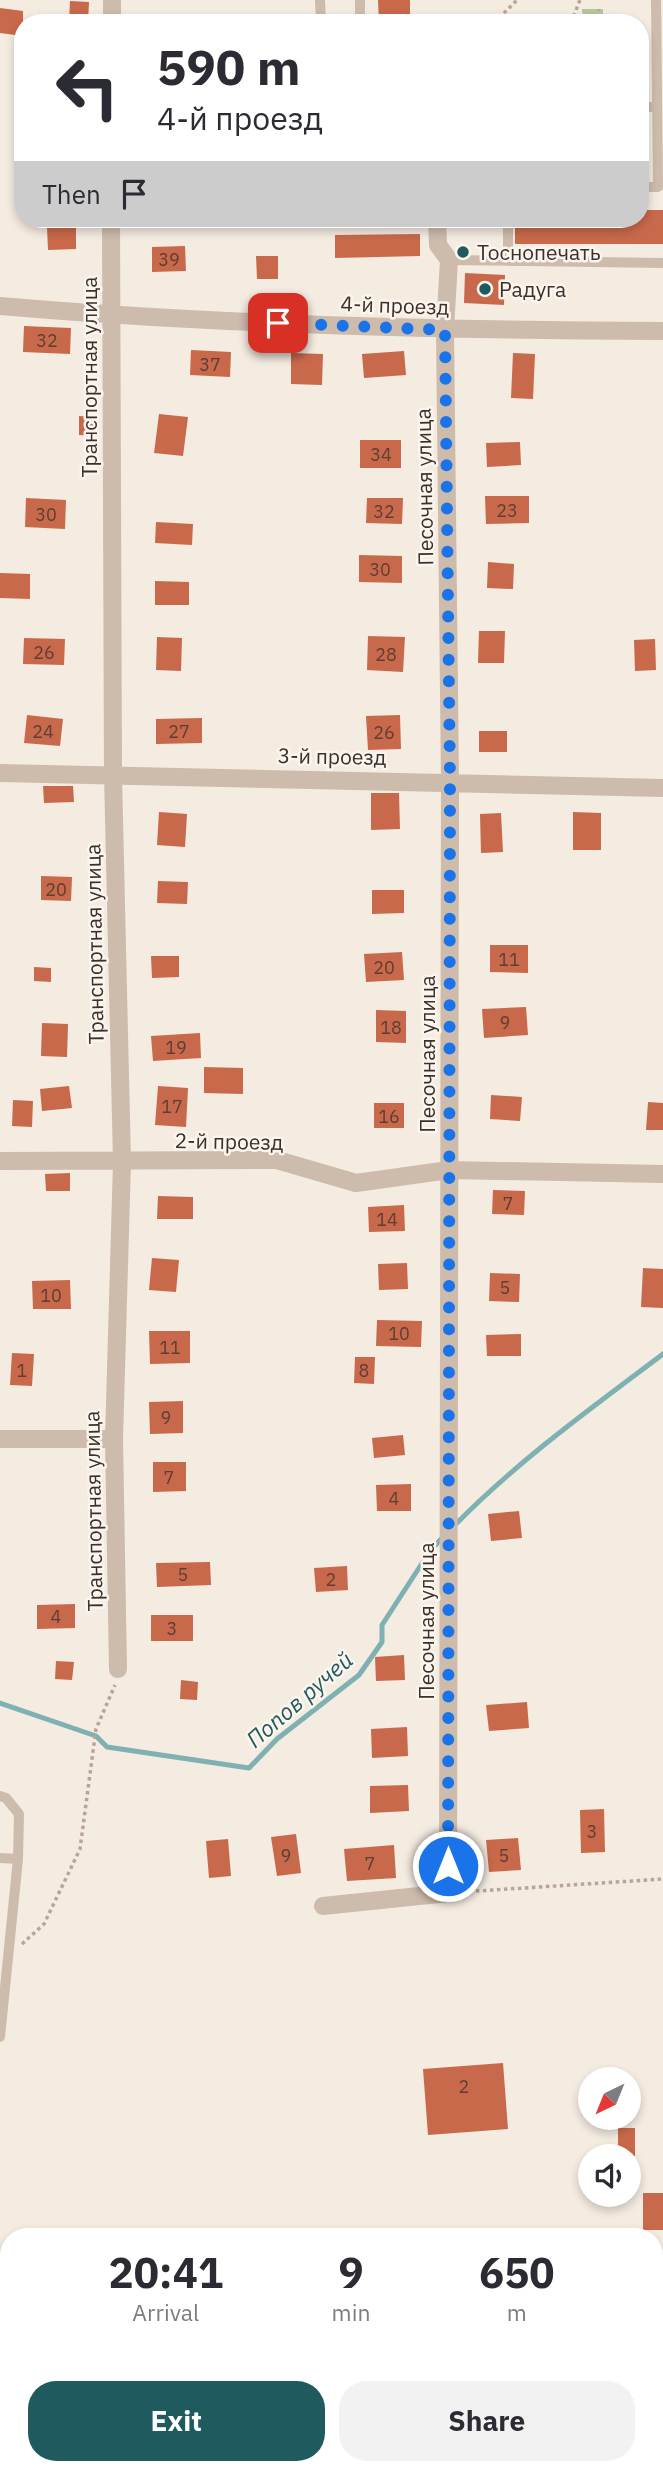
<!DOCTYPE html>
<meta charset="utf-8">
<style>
body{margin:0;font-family:"IBM Plex Sans",sans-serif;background:#f2f2f3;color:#2b2b33;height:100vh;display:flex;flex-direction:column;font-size:26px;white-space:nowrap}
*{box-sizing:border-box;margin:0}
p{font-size:23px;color:#7c7c81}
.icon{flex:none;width:38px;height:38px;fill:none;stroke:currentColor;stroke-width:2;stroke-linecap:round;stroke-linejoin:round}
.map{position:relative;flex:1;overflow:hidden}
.drawer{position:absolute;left:0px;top:2228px;width:663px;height:247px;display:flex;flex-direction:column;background:#fff;border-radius:28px 28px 0 0;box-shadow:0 4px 10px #0003}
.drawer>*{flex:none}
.banner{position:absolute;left:14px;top:14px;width:635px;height:214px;border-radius:28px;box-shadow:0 4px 10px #0003;background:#fff;color:#2b2b33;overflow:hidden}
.needle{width:46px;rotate:223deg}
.fabs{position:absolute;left:578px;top:2067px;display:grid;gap:14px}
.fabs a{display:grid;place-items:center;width:63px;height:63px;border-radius:50%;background:#fff;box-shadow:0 4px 10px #0003;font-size:35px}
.pin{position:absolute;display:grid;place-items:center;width:60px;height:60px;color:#fff;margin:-30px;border-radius:14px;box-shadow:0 4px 10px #0006}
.me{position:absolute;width:77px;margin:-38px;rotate:0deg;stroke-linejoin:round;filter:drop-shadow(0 0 5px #0008)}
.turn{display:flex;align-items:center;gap:24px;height:147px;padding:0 28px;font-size:32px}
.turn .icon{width:91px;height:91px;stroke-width:2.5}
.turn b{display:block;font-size:49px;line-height:60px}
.then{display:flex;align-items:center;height:66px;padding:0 28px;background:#0003;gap:14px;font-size:26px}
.eta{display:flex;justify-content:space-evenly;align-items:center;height:119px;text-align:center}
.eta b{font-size:42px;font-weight:700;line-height:49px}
.cta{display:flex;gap:14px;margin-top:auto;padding:14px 28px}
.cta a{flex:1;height:80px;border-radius:28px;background:#1f5a5e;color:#fff;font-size:28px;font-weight:700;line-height:80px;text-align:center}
.cta a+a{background:#f2f2f3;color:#2b2b33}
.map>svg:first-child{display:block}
</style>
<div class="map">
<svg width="663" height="2474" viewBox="0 0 663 2474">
<defs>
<pattern id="park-crowns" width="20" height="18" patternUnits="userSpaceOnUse" patternTransform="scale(1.75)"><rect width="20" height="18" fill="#b8c4a0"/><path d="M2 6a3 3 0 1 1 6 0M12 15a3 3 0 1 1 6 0" fill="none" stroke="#97a083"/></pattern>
</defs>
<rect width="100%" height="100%" fill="#f4ebe1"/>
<path fill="url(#park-crowns)" d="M582 9H603V23H583Z"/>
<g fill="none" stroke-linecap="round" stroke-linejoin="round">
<path stroke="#7fb0b2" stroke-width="5" d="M452 1528C516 1462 590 1409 663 1354
M0 1703 96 1736 107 1747 249 1768 277 1739 359 1675 382 1642V1625L430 1551 443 1537"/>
</g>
<path fill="#c8694b" d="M378 0H410V23H379Z
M70 1 89 2 88 23H69Z
M0 8 23 11V36L0 33Z
M640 210H663V244H515V219H640Z
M47 228H76V249L48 250Z
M420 234V256L335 258V235Z
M185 246 186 271 152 272V247Z
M256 256H278V279H257Z
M465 273 505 275 504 305 464 303Z
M24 326 71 328 70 354 23 352Z
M191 350 231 352 230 377 190 375Z
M404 351 406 375 364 378 362 354Z
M291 353 323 354 322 385 291 384Z
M513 353 535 354 533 399 511 398Z
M159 414 188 417 183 456 154 453Z
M79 416 97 417 96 436 79 435Z
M360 440H401V468H360Z
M520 442 521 465 487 467 486 443Z
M485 496H529V523L486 524Z
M26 498 66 500 65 529 25 527Z
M367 498H403L402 524 366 523Z
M156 522 193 524 192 545 155 543Z
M359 555 402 556V583L359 582Z
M488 562 514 564 513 589 487 588Z
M0 573 30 574V599L0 598Z
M155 581 189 582V605H155Z
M479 631H505L504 663H478Z
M368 636 405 637 403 672 367 670Z
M157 637 182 638 181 671 156 670Z
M24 638 65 639 64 665 23 664Z
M655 639 656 670 635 671 634 640Z
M27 715 63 719 60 746 24 743Z
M400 715 401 749 368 750 366 716Z
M202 718V743L156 744V719Z
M479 731H507V752H479Z
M43 786H73L74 802 44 803Z
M371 793H399L400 829 371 830Z
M159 812 187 814 185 847 157 845Z
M573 812 601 813V850H573Z
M501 813 503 852 481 853 480 814Z
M41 876 72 877 71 901 41 900Z
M158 881 188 882 187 904 157 903Z
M372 890H404V913L372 914Z
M490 945H528V973L490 972Z
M402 952 404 980 366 982 364 954Z
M151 956H179V977L152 978Z
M34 967 51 968V982L34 981Z
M526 1007 528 1035 484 1038 482 1009Z
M376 1010 406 1011V1043L376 1042Z
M42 1023 68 1024 67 1057 41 1056Z
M200 1033 201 1058 153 1061 151 1036Z
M204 1067 243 1068V1094L204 1093Z
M69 1086 72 1108 42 1111 40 1089Z
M158 1086 188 1088 186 1127 155 1125Z
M491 1095 522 1097 520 1121 490 1119Z
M13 1100 33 1101 32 1127 12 1126Z
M648 1102 663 1103V1130H646Z
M374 1103H404V1128H374Z
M70 1173V1191H46L45 1174Z
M493 1190 525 1191 524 1215 492 1214Z
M158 1196 193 1197V1219H157Z
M404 1205 405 1231 369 1232 368 1207Z
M152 1258 179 1260 176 1292 149 1290Z
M407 1263 408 1289 379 1290 378 1264Z
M643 1268 663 1269V1308L641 1307Z
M490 1273 520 1274 519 1302 489 1301Z
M70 1280 71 1309H33L32 1281Z
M377 1320 422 1321 421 1347 376 1346Z
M149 1331H190V1363L150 1364Z
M521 1334V1356H487L486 1335Z
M12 1353 34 1354 32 1386 10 1385Z
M355 1357H375L374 1384 354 1383Z
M183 1401V1433L150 1434 149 1402Z
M403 1435 405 1455 374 1458 372 1438Z
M153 1462H186V1491L153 1492Z
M411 1484V1511H377L376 1485Z
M519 1511 522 1538 491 1541 488 1514Z
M210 1562 211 1585 157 1587 156 1563Z
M347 1566 348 1590 316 1592 314 1568Z
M75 1604V1628L37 1629V1605Z
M151 1615H193V1641H151Z
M404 1655 405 1680 376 1681 375 1657Z
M56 1661 74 1662 72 1680 55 1679Z
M181 1680 198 1682 197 1700 180 1699Z
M527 1702 529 1728 489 1731 486 1705Z
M407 1727 408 1756 372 1758 371 1729Z
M408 1785 409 1811 370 1813V1786Z
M604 1809 605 1852 581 1853 580 1810Z
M296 1834 301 1873 277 1876 271 1837Z
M518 1838 521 1870 489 1872 486 1840Z
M228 1839 231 1876 209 1878 206 1841Z
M394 1845 396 1878 347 1881 344 1849Z
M503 2063 508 2129 428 2135 423 2069Z
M618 2128H635V2156H618Z
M643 2193H663V2230H643Z"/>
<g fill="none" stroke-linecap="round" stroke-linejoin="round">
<path stroke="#b9a596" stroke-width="3.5" stroke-dasharray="3.5 3.5" stroke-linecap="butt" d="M494 23 517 0
M571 23 580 0
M462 1892 663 1879
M22 1944 44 1924 80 1849 96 1729 115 1685"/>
<path stroke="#cdbbac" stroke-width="10" d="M320 0 321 23
M360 0V23
M640 107H657
M640 187H658L656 0
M508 219V261
M449 260 663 263
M0 1796 6 1798 19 1814 18 1859 0 2037
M0 1858 18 1859
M0 2301 9 2307
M654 2393H663
M22 2466 23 2474
M299 2474 300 2466"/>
<path stroke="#cdbbac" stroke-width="18" d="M112 23V0
M111 219 113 775 122 1162 114 1439 118 1669
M0 306C221 325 442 330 663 331
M0 773 663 788
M0 1161 277 1160 356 1183 449 1170 663 1174
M0 1439H114
M323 1906 448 1893 450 782 445 330 449 260 438 245 437 219"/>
</g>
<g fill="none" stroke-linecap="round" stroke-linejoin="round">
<path stroke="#1a73e8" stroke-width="12" stroke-dasharray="0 21.6" d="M278 323 445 330 450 782 448 1866"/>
</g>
<g fill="#1f5a5e" stroke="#fbf5ee" stroke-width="2.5">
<circle cx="463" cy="252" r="7"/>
<circle cx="485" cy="289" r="7"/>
</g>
<g text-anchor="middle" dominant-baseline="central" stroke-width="5" stroke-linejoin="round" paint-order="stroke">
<g font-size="18" fill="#5e3e33">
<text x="169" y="259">39</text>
<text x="47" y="340">32</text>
<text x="210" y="364">37</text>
<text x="381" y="454">34</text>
<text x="507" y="510">23</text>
<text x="384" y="511">32</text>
<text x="46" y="514">30</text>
<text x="380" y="569">30</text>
<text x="44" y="652">26</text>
<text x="386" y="654">28</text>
<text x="43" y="731">24</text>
<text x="179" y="731">27</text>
<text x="384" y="732">26</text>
<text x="56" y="889">20</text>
<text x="509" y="959">11</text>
<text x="384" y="967">20</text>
<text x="505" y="1022">9</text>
<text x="391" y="1027">18</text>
<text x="176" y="1047">19</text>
<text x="172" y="1106">17</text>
<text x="389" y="1116">16</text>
<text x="508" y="1203">7</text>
<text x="387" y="1219">14</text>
<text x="505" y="1287">5</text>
<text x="51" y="1295">10</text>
<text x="399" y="1333">10</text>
<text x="170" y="1347">11</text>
<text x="22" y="1370">1</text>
<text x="364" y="1370">8</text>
<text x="166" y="1417">9</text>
<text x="169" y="1477">7</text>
<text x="394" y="1498">4</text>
<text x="183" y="1574">5</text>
<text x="331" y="1579">2</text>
<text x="56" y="1616">4</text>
<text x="172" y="1628">3</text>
<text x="592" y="1831">3</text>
<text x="286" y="1855">9</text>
<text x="504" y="1855">5</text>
<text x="370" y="1863">7</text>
<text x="464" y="2086">2</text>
</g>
<g font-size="21" fill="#3b302b" stroke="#fbf5ee" text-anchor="start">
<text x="477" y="252">Тоснопечать</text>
<text x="499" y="289">Радуга</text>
</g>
<g font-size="21" fill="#3b302b" stroke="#fbf5ee">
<text transform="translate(395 305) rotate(2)">4-й проезд</text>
<text transform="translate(89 377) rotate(-90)">Транспортная улица</text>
<text transform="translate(424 487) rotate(-91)">Песочная улица</text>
<text transform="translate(332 756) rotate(1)">3-й проезд</text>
<text transform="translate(94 944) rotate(-91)">Транспортная улица</text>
<text transform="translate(427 1054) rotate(-90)">Песочная улица</text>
<text transform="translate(229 1141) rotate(1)">2-й проезд</text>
<text transform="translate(93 1511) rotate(-91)">Транспортная улица</text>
<text transform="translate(426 1621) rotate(-90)">Песочная улица</text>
</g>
<g font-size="23" font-style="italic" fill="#1f5a5e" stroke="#fbf5ee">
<text transform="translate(299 1699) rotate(-41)">Попов ручей</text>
</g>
</g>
</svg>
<div class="fabs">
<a><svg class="needle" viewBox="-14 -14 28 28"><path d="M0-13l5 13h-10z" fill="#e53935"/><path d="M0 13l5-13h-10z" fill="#7c7c81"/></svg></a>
<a><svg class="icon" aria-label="sound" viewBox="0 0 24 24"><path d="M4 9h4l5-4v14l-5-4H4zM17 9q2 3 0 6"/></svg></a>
</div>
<div class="pin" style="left:278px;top:323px;background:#d93025"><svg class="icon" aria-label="arrive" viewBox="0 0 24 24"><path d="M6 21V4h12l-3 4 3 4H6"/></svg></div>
<svg class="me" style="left:448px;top:1866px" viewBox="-20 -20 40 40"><circle r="17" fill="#1a73e8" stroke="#fff" stroke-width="3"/><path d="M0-11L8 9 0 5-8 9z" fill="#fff"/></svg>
<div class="banner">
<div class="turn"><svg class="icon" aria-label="left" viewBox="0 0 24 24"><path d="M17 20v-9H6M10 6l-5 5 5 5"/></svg><div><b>590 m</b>4-й проезд</div></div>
<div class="then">Then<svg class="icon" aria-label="arrive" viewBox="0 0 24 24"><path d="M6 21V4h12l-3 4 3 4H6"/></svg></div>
</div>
<section class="drawer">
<div class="eta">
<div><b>20:41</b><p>Arrival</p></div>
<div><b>9</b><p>min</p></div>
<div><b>650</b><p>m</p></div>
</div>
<div class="cta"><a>Exit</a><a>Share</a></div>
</section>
</div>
